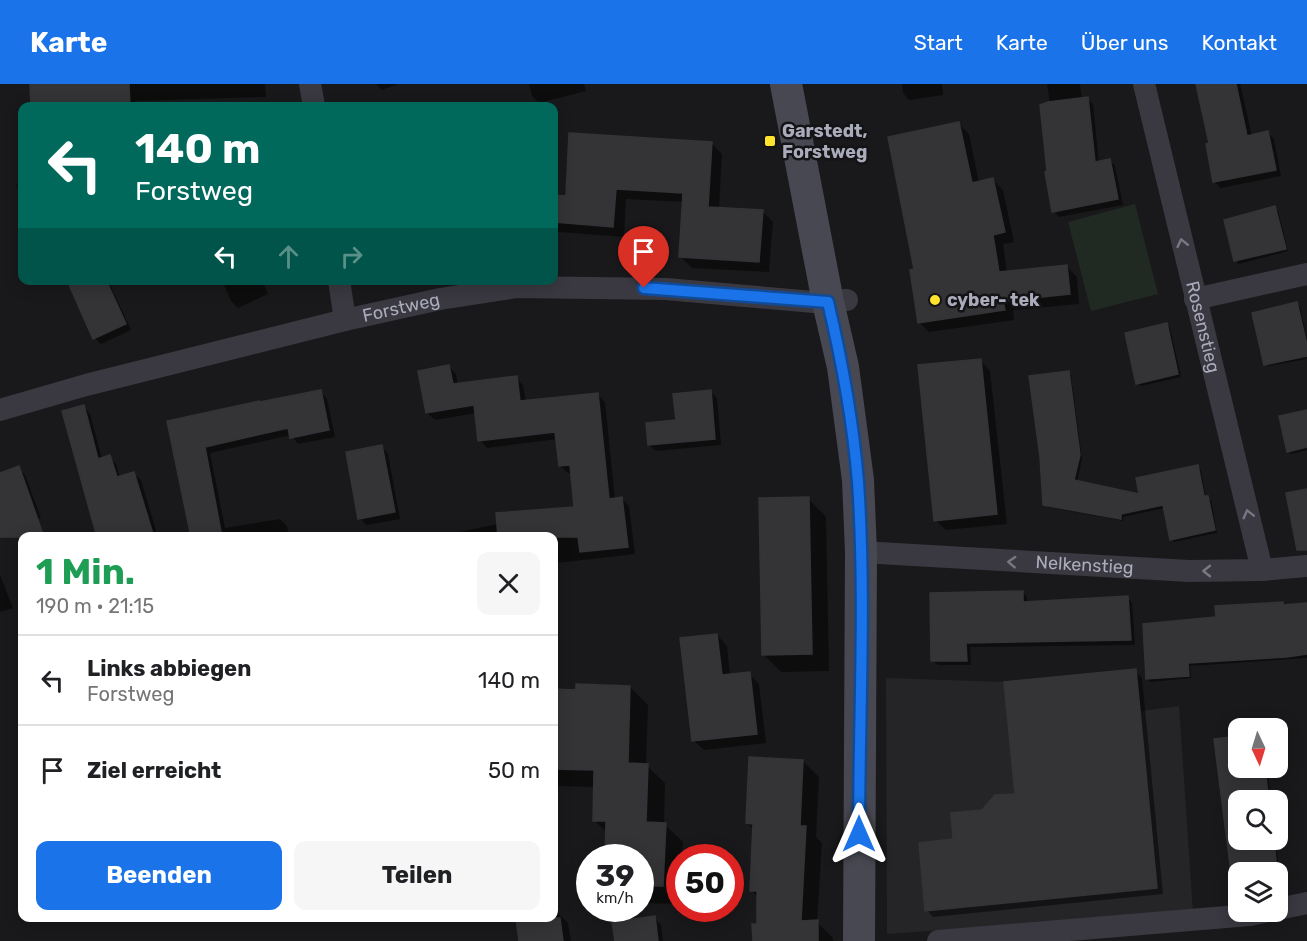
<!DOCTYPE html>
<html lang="de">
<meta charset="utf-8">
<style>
body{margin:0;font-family:Rubik,sans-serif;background:#f6f6f6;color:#202124;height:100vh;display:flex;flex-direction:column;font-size:22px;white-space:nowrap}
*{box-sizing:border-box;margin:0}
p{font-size:20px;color:#757577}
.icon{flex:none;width:33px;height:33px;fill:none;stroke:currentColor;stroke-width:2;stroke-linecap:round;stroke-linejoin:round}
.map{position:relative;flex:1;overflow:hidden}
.panel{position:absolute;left:18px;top:448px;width:540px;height:390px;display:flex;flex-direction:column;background:#fff;border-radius:12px;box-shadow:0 3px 15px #0003}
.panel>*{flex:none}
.top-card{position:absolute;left:18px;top:18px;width:540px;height:183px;border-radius:12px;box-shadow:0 3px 15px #0003;background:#00695c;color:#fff;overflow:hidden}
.needle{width:39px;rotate:176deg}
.fabs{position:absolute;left:1228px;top:634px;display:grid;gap:12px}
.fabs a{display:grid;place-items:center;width:60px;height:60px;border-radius:12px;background:#fff;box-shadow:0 3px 15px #0003;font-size:30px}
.speed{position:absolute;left:576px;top:760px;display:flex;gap:12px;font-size:30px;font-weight:700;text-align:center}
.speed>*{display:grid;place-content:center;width:78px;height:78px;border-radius:50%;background:#fff;box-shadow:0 3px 15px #0003;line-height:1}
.speed small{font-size:15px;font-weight:400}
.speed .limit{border:9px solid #d22;background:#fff;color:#111}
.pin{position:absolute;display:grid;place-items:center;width:51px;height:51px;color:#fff;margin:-62px -26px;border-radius:50% 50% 50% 0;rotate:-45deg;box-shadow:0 0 6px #0007}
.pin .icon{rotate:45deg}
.me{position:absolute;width:66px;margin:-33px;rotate:0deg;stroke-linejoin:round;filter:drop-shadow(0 0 4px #0008)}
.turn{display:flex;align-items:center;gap:21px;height:126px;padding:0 18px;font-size:27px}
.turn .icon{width:78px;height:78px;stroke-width:2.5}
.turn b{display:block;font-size:42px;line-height:51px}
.lanes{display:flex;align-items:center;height:57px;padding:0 18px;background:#0003;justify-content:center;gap:30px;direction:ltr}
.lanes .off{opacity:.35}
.round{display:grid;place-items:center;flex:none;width:63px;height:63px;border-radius:12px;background:#f6f6f6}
.overview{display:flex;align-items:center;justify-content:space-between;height:102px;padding:0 18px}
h1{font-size:36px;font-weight:700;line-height:45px;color:#1e9e55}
.cta{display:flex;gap:12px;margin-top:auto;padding:12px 18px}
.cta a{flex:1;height:69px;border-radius:12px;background:#1a73e8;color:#fff;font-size:24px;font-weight:700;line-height:69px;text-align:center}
.cta a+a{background:#f6f6f6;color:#202124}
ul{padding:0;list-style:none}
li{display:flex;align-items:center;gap:18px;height:90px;padding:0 18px;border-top:2px solid #e0e0e0}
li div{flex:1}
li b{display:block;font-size:22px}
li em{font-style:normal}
header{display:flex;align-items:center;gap:36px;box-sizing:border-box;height:84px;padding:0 30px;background:#1a73e8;color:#fff}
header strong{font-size:28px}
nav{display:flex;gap:33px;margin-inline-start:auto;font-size:21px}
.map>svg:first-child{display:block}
</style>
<header>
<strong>Karte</strong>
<nav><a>Start</a><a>Karte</a><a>Über uns</a><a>Kontakt</a></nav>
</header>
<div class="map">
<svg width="1307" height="857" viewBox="0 0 1307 857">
<rect width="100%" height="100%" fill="#19191b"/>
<path fill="#252528" d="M1136 585 1141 627 1179 622 1193 828 887 850 886 594 1004 598Z"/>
<path fill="#202a23" d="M1135 120 1158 210 1091 227 1068 138Z"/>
<path fill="#0007" d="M31 0H265L266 13 135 17V22H32Z
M376 0H398L382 6Z
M529 0H584L586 7 539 19 532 12Z
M902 0H942L943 11 909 16 903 9Z
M1047 0H1080L1082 16 1087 15 1093 20 1099 79 1110 77 1115 82 1123 121 1059 133 1054 127 1050 20Z
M1198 0H1240L1252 52 1268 49 1274 55 1281 92 1221 104 1215 98 1211 60Z
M959 40 969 50 979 99 993 96 1003 106 1014 158 1003 160 1007 189 1067 183 1077 193 1079 220 1013 226 1014 236 929 248 919 238 915 187Z
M711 59 722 70 719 125 762 127 773 138 769 188 692 184 681 173 684 118 626 115 624 153 559 148 554 143V113L567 114Z
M22 99V115L16 101Z
M1275 124 1278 127 1288 167 1239 180 1236 177 1226 137Z
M68 196H108L131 246 101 260 95 254Z
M222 196H262L268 210 238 224 231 217Z
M1297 220 1300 223 1307 254V275L1268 282 1265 279Z
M1167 241 1170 244 1181 293 1141 302 1138 299Z
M980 276 990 287 1007 440 946 446 935 436Z
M449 283 456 290 458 301 516 294 523 301 526 318 598 311 605 318 615 416 622 415 629 422 635 470 557 479V481L554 482V453H435L576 424 572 389H568L560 382 558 355 487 364 480 356 476 329 435 336 427 329Z
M1068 288 1071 291 1082 375 1077 398 1141 412 1198 383 1201 386 1206 414 1211 416 1217 449 1174 458 1171 455 1165 424 1123 433 1124 437 1047 423 1044 420Z
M321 308 327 315 335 353 298 360 291 351 210 369 225 444 280 435 287 442 289 453H192L168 338Z
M710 308 717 314 721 361 656 367 649 361Z
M84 323 90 330 102 375 109 373 116 380 120 394 134 390 141 396 158 453H77L97 447Z
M1307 327V366L1291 370 1288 367Z
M382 363 388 370 400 435 366 441 360 434Z
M18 384 25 391 41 434 0 449V391Z
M809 415 826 433 829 587 781 588 763 570Z
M0 491 13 524 0 528Z
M1022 508 1027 513V519L1128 514 1132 519 1135 561 970 563 971 581H938L933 577Z
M1282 519 1286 523 1307 520V574L1190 582 1191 594 1150 598 1147 595 1217 535Z
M717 551 727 562 730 592 749 590 759 600 766 659 704 666 693 656Z
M1135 587 1142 594 1163 810 933 833 927 826 955 757 983 728 1016 711Z
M630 603 648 621 646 681 665 699 664 740 683 758 682 774H680V820L640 819V774H606L607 749 594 736 595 703 556 702 554 699V607H577Z
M1239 653V684H1267L1271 717H1239V756H1275L1280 790 1239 789V795H1236L1233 792 1216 656Z
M803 677 819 693 816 753 822 759 817 838 833 854V857H759L758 813 751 806 754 746 747 739Z
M558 829 568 839 571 857H520L554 834V830Z
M654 834 661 841 663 857H616Z"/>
<path fill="#343437" stroke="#343337" stroke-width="1.5" d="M30 0H129L130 22H31Z
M1196 0H1236L1247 52 1268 47 1276 86 1213 98 1206 60 1209 59Z
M1088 13 1095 78 1110 75 1118 115 1052 128 1045 88 1047 87 1040 21 1048 18Z
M959 38 972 99 993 94 1005 148 993 151 999 188 1067 181 1070 210 1003 217 1005 226 918 239 910 186 914 185 888 53Z
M569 49 712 58 708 123 763 126 759 178 679 173 683 109 616 105 613 143 554 138V111L566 112Z
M1275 122 1286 165 1234 177 1224 136Z
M67 196H106L126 240 93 255Z
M1297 218 1307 261V272L1264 281 1252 229Z
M1167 239 1178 290 1136 300 1125 249Z
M981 275 997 430 934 437 918 281Z
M449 281 453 300 517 292 520 317 598 309 609 415 622 413 628 463 580 468 578 453H498L496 429 574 423 570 381 559 382 555 348 478 357 474 321 426 329 418 287Z
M1069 287 1080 371 1074 396 1139 410 1136 394 1198 381 1204 412H1208L1215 446 1170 456 1163 421 1121 430V435L1043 421 1040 373 1029 292Z
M321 306 329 346 290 354 288 344 205 363 222 453H191L167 337 259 317 260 318Z
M711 306 715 355 648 361 646 339 676 336 673 310Z
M84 321 98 375 110 371 117 393 134 388 154 453H97L62 327Z
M1307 326V363L1287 368 1279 332Z
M382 361 395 428 358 435 346 368Z
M19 382 44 453H0V389Z
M1307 405V466H1297L1286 409Z
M809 413 812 570 762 571 759 414Z
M1023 507V518L1128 512 1131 556 966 559 967 577H931L930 509Z
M1283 518V521L1307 519V570L1287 573 1188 579 1189 592 1146 595 1143 540 1216 533 1215 522Z
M717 550 722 591 750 588 757 650 692 657 680 554Z
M1136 585 1157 804 925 827 919 759 953 755 951 729 982 726 995 711 1015 710 1004 598Z
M576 600 630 602 628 679 648 680 646 738 666 739 663 802H640V774H605L606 737H593L594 686 554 685V605L576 606Z
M1239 652V684H1265L1269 717H1239V756H1274L1277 788 1231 789 1214 655Z
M749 673 803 676 800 742H806L801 837 818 836V857H753L752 840H757V807H750L753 740 746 739Z
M655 832 658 857H615L612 838Z
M516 834H560L563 857H519Z"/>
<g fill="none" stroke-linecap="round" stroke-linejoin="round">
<g stroke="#3a3941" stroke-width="22">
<path d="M310 0 314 22"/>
<path id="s1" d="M1144 0 1262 486"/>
<path d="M339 196 345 236"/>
<path d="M1195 215 1307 190"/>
<path id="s2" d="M0 326 86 301 345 236 440 215 517 203 666 205 814 218 847 216"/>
<path id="s3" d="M861 468 1189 487 1262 486 1307 482"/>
<path d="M1278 825 1307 819"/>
<path d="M938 857 1250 831 1264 828"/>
</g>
<path stroke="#474851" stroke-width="32" d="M786 0 828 218 843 283 858 396 861 468 859 857"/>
</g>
<defs><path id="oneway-chevron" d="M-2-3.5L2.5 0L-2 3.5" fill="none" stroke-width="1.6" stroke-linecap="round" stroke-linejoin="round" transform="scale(1.5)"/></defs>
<g stroke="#787885">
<use href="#oneway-chevron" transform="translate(1182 159) rotate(-103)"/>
<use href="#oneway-chevron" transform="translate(1248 430) rotate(-104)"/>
<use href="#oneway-chevron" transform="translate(1012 478) rotate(-177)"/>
<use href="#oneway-chevron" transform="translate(1207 487) rotate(180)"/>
</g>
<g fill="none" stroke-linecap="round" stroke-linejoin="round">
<g stroke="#114b97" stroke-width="15">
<path id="route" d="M644 204 828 218C842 277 853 337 858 398 866 515 859 633 859 750"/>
</g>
<use href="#route" stroke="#1a73e8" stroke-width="10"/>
</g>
<g fill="#ffe32d" stroke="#141416" stroke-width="2">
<rect x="764" y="51" width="12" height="12" rx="3"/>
<circle cx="935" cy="216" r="6"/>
</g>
<g text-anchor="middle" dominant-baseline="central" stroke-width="5" stroke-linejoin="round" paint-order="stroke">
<g font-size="18" font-weight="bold" fill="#aaacbc" stroke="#141416" text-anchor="start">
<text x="782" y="47">Garstedt,<tspan x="782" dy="21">Forstweg</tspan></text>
<text x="947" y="216">cyber- tek</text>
</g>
<g font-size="18" fill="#aaacbc" stroke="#141416">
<text stroke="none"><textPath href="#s2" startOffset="414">Forstweg</textPath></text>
<text stroke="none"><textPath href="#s1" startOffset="250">Rosenstieg</textPath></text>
<text stroke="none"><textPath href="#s3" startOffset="224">Nelkenstieg</textPath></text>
</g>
</g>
</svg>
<div class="fabs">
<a><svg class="needle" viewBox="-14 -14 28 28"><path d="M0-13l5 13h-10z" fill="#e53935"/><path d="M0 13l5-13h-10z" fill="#757577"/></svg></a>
<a><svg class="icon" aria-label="search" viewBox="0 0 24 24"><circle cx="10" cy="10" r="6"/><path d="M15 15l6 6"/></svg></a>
<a><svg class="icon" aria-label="layers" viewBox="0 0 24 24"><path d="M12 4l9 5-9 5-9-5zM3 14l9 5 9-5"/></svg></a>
</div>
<div class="speed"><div>39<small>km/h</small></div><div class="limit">50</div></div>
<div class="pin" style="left:644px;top:204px;background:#d93025"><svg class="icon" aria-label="arrive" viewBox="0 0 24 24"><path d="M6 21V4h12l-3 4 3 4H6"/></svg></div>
<svg class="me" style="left:859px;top:750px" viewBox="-20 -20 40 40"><path d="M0-17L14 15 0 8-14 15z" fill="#1a73e8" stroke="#fff" stroke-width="4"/></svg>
<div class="top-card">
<div class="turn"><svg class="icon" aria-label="left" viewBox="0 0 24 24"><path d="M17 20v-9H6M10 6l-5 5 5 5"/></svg><div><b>140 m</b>Forstweg</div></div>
<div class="lanes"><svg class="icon" aria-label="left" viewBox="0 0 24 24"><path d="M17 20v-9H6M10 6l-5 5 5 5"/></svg><svg class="icon off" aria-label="ahead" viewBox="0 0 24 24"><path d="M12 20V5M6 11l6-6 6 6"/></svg><svg class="icon off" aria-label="right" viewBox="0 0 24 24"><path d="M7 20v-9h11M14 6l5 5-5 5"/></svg></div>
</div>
<section class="panel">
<div class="overview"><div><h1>1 Min.</h1><p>190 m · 21:15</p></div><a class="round"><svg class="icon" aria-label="close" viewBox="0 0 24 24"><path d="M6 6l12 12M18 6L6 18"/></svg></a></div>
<ul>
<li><svg class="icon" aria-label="left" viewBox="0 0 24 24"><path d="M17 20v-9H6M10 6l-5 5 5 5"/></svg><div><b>Links abbiegen</b><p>Forstweg</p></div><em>140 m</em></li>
<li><svg class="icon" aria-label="arrive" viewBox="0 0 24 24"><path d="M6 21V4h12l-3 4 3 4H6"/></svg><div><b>Ziel erreicht</b></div><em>50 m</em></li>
</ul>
<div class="cta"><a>Beenden</a><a>Teilen</a></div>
</section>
</div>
